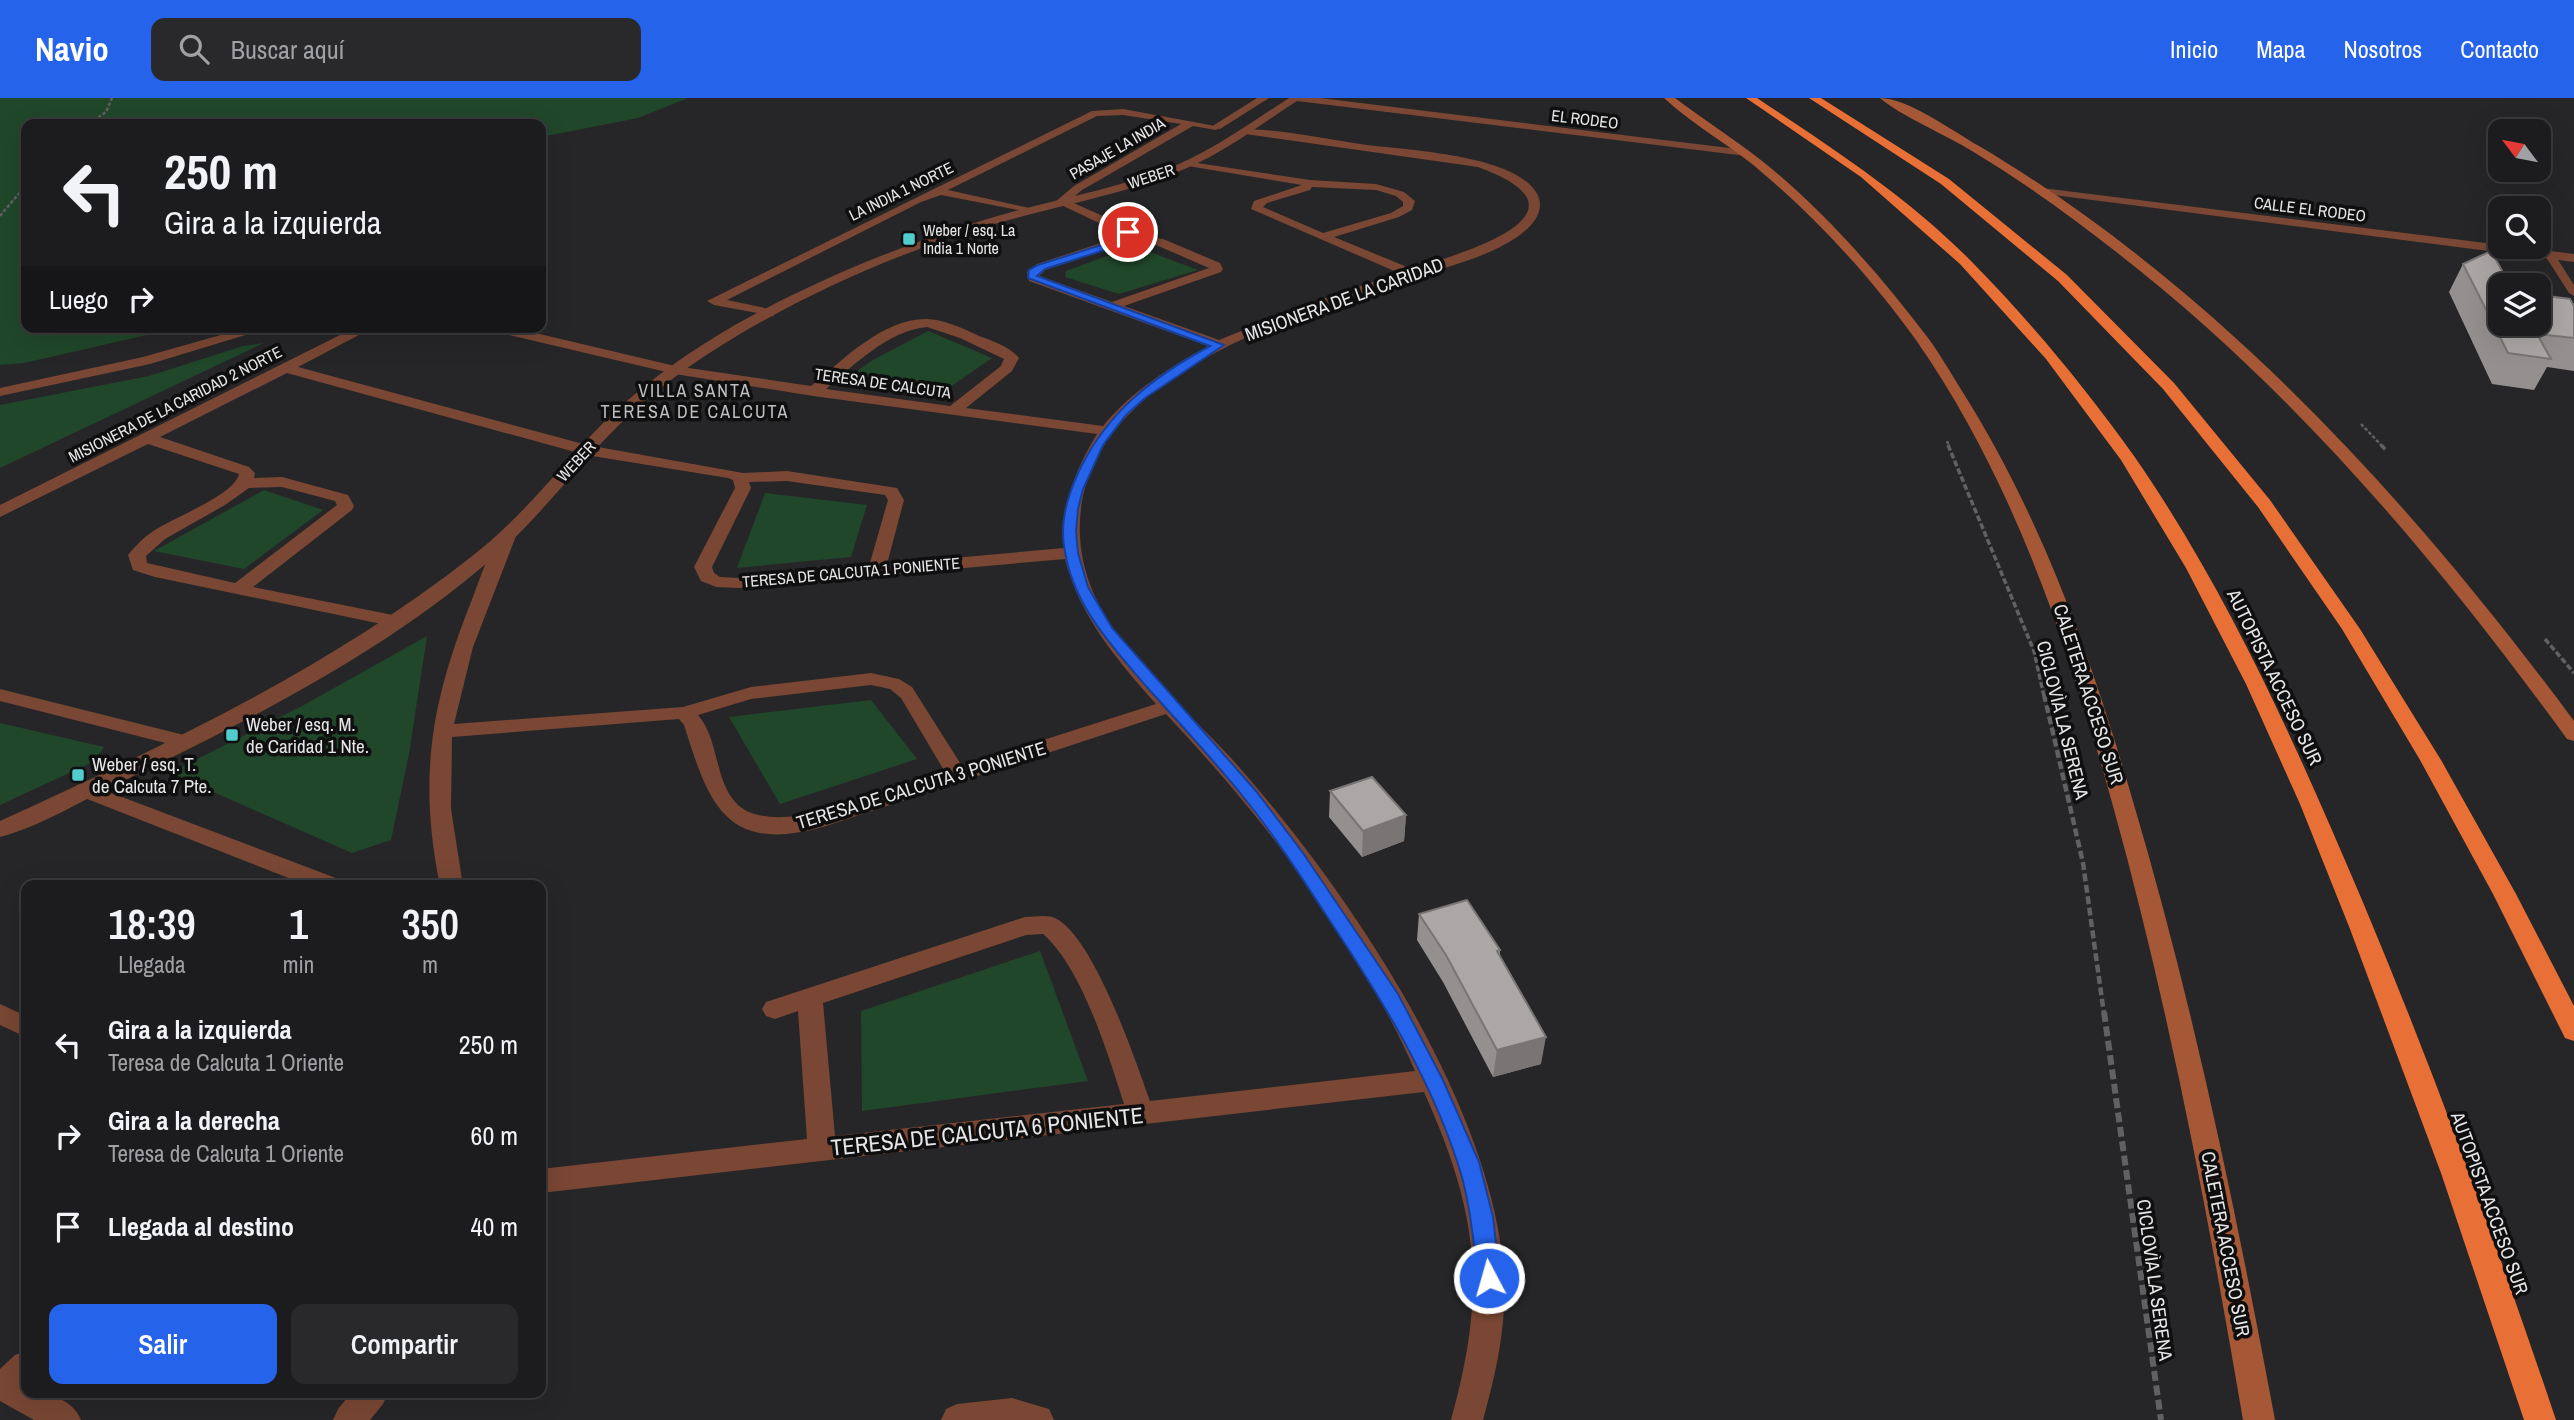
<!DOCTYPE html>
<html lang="es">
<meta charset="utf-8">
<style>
body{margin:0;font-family:"Archivo Narrow",sans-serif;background:#29292b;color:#f1f3f6;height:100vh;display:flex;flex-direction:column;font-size:26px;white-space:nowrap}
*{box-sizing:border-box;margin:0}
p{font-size:23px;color:#a0a1a4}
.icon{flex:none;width:38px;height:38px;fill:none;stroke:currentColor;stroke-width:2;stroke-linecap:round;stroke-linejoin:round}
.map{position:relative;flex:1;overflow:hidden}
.sheet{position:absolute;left:21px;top:782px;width:525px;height:518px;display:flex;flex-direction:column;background:#1c1c1e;border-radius:14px;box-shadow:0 7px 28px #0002,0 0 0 2px #3a3a3c}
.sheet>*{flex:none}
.hud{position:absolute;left:21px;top:21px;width:525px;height:214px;border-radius:14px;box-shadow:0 7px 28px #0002,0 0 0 2px #3a3a3c;background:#1c1c1e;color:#f1f3f6;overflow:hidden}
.needle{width:46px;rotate:302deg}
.controls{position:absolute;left:2488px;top:21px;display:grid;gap:14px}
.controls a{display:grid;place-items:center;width:63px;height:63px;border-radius:14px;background:#1c1c1e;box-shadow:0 7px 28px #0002,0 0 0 2px #3a3a3c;font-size:35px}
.pin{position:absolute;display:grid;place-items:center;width:60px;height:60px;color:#fff;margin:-30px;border:4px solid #fff;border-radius:50%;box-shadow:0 2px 7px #0007}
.me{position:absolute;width:77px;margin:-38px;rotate:354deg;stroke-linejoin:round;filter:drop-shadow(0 0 5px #0008)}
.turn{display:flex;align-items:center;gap:24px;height:147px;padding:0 28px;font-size:32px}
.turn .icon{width:91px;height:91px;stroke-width:2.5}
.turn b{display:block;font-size:49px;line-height:60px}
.then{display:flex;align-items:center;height:66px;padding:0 28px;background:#0003;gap:14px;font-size:26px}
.eta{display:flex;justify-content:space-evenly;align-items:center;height:119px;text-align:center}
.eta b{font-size:42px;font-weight:600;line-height:49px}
.button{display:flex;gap:14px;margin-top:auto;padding:14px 28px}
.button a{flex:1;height:80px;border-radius:14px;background:#2563eb;color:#fff;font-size:28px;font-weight:600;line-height:80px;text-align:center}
.button a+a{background:#29292b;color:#f1f3f6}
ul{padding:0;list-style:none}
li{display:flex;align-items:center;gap:21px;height:91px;padding:0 28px}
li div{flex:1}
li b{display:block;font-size:26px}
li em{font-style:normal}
header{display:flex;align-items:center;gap:42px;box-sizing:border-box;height:98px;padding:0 35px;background:#2563eb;color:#fff}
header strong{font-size:33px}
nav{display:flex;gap:38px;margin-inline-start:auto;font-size:24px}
.search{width:490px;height:63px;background:#29292b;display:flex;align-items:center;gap:18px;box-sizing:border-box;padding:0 24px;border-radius:14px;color:#a0a1a4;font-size:26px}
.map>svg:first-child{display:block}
</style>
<header>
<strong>Navio</strong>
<div class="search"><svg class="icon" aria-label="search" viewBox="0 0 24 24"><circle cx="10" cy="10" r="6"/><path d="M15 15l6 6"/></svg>Buscar aquí</div>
<nav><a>Inicio</a><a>Mapa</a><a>Nosotros</a><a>Contacto</a></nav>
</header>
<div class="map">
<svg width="2574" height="1322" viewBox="0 0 2574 1322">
<rect width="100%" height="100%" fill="#262628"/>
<path fill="#20472a" d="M0 0H688L638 20 541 39V26H26V229H182L24 265 0 267Z
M1134 148 1198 172 1119 196 1065 179 1066 173Z
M928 233 992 260 937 298 841 284 873 262Z
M264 245 0 370V307L149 278 243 248Z
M264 392 323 412 244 471 154 453Z
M765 395 867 407 851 459 737 470Z
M427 538 409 656 391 742 352 755 170 675 302 608Z
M871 602 917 661 780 706 729 619Z
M0 625 104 649 95 663 0 707Z
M1040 853 1088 983 862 1013 861 913Z"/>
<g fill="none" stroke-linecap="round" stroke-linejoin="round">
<path stroke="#616163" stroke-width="2.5" stroke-dasharray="3.5 2" stroke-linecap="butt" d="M89 26 106 14 112 0
M0 118 26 87
M2361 326 2382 348
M1947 343 1949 348"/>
<path stroke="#616163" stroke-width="3.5" stroke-dasharray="6 2.5" stroke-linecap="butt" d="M1948 347 2034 553 2044 598
M2381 347 2386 352
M2545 541 2574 575"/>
<path stroke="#616163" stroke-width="4.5" stroke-dasharray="8 3.5" stroke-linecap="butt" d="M2044 596 2083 765 2104 916"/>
<path stroke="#616163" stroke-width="6" stroke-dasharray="10 4.5" stroke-linecap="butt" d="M2104 914 2161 1322"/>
<path fill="#794733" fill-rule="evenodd" d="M2545 154H2553L2574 187V198L2569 195 2544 156Z"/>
<path fill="#794733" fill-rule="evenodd" d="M1123 11 1221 29 1216 32 1193 28 1082 92 1069 103 1128 129 1133 136 1163 141 1220 165 1223 171 1221 174 1124 208 1219 242 1305 207 1399 175 1251 111 1254 103 1302 87 1188 68 1183 65 1184 63 1310 82 1376 86 1404 94 1415 103 1412 112 1399 119 1334 139 1412 171C1462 155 1604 115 1478 69L1245 36 1241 35V31C1282 31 1326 41 1367 47 1406 52 1524 57 1539 100 1544 116 1530 130 1517 139 1483 162 1437 171 1399 184 1282 222 1072 283 1080 439 1085 532 1173 596 1231 660 1344 786 1494 1006 1504 1178 1507 1227 1496 1275 1483 1322H1451C1487 1192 1479 1117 1424 994L541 1095V1071L807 1041 798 913 775 921 766 918 762 911 766 904 1025 819C1035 819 1048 816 1057 821 1095 843 1135 961 1150 1003L1415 973C1357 841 1265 721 1166 616L823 729C725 756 709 706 684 627L679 621 452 639 451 711 463 788H440C418 679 431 605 471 504 480 481 488 455 501 434L507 433 516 438 473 549 454 626 683 609 751 589 871 575 899 581 912 589 962 668 1156 606C1117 562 1080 519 1065 461L739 490 716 489 701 483 694 469 735 390 733 382 728 380 586 357 287 275 160 339 249 369 255 375 254 380 282 379 348 397 354 408 352 412 253 489 403 519 405 523 403 527 396 529 155 479 133 472 128 457C135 448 143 440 152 434 171 420 234 398 239 376L148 346 0 419V407L356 229H374L298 269 587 347 743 375 787 373 897 390 904 402 887 466 1064 450C1061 408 1075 372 1097 336L813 298 675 276 492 233 485 229H510L675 268 811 288C842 263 882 221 926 221 943 221 962 230 977 237 992 243 1009 248 1019 260L1012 273 966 310 1103 328C1132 293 1169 270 1208 248L1029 183 1027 174 1037 166 1122 138 1120 135 1055 104 1074 88 1181 26 1123 17 1097 18 948 92 1034 111V115L941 97 921 104 727 202 774 212V218L714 207 707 203 1092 13ZM1312 89 1376 92 1396 98 1403 104V108L1391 115 1323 135 1263 109 1267 105 1310 92ZM1131 143 1156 147 1209 170 1112 204 1039 178 1045 172ZM927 229 960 240 1004 261 1001 268 950 308 826 291C855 266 888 233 927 229ZM787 383 885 397 888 402 869 468 739 480 720 479 714 475 712 469 751 390 749 384ZM282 389 335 403 337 407 235 485 147 465 146 458 165 441 225 407 249 390ZM871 587 890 591 901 600 945 674C899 689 773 745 736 705 714 681 719 641 698 617L751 601ZM1043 836C1082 870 1108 956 1124 1006L835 1038 823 905 1026 837Z
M2042 90 2574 156V164L2038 95V91Z
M249 229H272L150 266 0 298V290L143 259Z
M0 591 192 639 195 644 192 649 185 650 0 603Z
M85 685 341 782 344 788H309L77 697 74 692 77 687Z
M0 906 26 918V939L0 927Z
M26 1253V1295C48 1295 72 1300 81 1322H34L0 1303V1271L15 1257Z
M351 1295H388L383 1306 370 1322H333L338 1311Z
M1012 1300 1049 1311 1054 1322H941L946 1311 957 1306Z"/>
<path fill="#794733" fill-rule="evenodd" d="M1257 0H1269L1220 31 1211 29Z
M1289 0H1320L1746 52 1751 55 1746 58 1297 3C1261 26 1227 53 1187 70 1126 96 1061 107 998 125 908 151 820 189 740 236 696 262 655 291 619 327 579 366 546 411 505 449 397 548 249 623 117 686 81 703 39 729 0 739V723C164 648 328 571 471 459 523 419 562 366 608 320 646 284 690 253 735 227 814 183 898 148 984 122 1049 102 1116 92 1179 66 1218 49 1253 23 1289 0Z"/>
<path fill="#a65836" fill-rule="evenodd" d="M1664 0H1675C1707 24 1742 46 1772 71 1829 119 1880 177 1925 236 1939 254 1950 274 1962 293 2041 418 2091 559 2132 700 2193 905 2236 1113 2275 1322H2243C2208 1116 2169 910 2113 708 2068 546 2013 381 1916 242 1873 182 1821 125 1765 77 1734 49 1695 29 1664 0Z
M1880 0C1908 0 1954 34 1979 48 2218 190 2410 402 2574 623V643L2567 641C2436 461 2292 290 2115 153 2069 117 2022 83 1972 53 1946 37 1901 18 1880 0Z"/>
<path fill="#e86f36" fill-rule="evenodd" d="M1746 0H1757C1832 50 1908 99 1971 163 2031 224 2085 289 2134 358 2229 495 2297 649 2362 802 2434 973 2497 1147 2556 1322H2524L2441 1075 2350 831 2300 706 2246 586 2186 470 2121 362 2046 261 1960 166 1861 79Z
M1809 0H1821L1949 81 2067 177 2174 285 2270 402 2360 531 2441 662 2516 796 2574 908V943L2565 940 2493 796 2420 662 2342 531 2258 409 2163 291 2058 183 1941 86Z"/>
</g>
<path fill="#93908f" d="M2463 166 2501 226 2574 208V273L2547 269 2534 292 2492 286 2449 194Z
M1330 693 1406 717 1404 743 1362 759 1329 719Z
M1419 816 1500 852V858L1541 966 1493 979 1443 884 1417 842Z"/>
<path fill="#787574" d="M1406 717 1404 743 1362 759 1363 733Z
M1546 939 1541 966 1493 979 1497 952Z"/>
<path fill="#aba7a6" stroke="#787574" stroke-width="2" d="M2491 153 2510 187H2501V226H2539V197L2570 201 2574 208V240L2537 236 2551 261 2508 255 2463 166Z
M1372 679 1406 717 1363 733 1330 693Z
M1467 802 1500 852 1497 853 1546 939 1497 952 1446 857 1419 816Z"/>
<path fill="#2563eb" stroke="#184099" stroke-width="2" d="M1125 132H1131L1134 139 1127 145 1045 171 1037 178 1224 247 1145 300 1126 317 1103 347 1083 391 1078 411 1076 433 1078 455 1088 489 1112 530 1256 693 1303 755 1398 896 1443 982 1479 1064 1493 1119 1500 1180 1497 1187 1489 1190 1481 1187 1478 1180C1473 1141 1470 1101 1457 1063 1429 978 1381 900 1332 826 1304 783 1277 741 1245 701 1214 662 1179 625 1145 587 1111 547 1074 508 1065 454 1059 426 1067 399 1079 373 1107 314 1154 278 1210 248L1028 180 1029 172 1038 167 1120 141 1125 138Z"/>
<g fill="#52cdcd" stroke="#0f0f10" stroke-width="2.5">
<rect x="902" y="134" width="14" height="14" rx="3.5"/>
<rect x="225" y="630" width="14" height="14" rx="3.5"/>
<rect x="71" y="670" width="14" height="14" rx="3.5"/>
</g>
<g text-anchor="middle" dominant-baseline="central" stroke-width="7" stroke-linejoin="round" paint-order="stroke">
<g font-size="16" fill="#e6e6e8" stroke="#0f0f10">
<text transform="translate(1585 21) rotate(7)">EL RODEO</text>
<text transform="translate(1117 50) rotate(-30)">PASAJE LA INDIA</text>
<text transform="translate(1151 78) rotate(-18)">WEBER</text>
<text transform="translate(901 93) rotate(-26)">LA INDIA 1 NORTE</text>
<text transform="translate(2310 111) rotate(7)">CALLE EL RODEO</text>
<text transform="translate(883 285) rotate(8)">TERESA DE CALCUTA</text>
<text transform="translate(175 306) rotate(-27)">MISIONERA DE LA CARIDAD 2 NORTE</text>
<text transform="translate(576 363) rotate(-47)">WEBER</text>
<text transform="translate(851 474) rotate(-5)">TERESA DE CALCUTA 1 PONIENTE</text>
</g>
<g font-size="16" fill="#e6e6e8" stroke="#0f0f10" text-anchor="start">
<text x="923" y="132">Weber / esq. La<tspan x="923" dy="18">India 1 Norte</tspan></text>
</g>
<g font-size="18" letter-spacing="2" fill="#bfbfc2" stroke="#0f0f10">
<text x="695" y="292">VILLA SANTA<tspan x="695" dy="21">TERESA DE CALCUTA</tspan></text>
</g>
<g font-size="19" fill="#e6e6e8" stroke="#0f0f10">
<text transform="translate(1344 201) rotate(-20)">MISIONERA DE LA CARIDAD</text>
<text transform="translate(2275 579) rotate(64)">AUTOPISTA ACCESO SUR</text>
<text transform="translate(2089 596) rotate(72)">CALETERA ACCESO SUR</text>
<text transform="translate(2063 622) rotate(76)">CICLOVÌA LA SERENA</text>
<text transform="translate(921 687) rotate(-17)">TERESA DE CALCUTA 3 PONIENTE</text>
<text transform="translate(2490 1105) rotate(70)">AUTOPISTA ACCESO SUR</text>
<text transform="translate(2226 1146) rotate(79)">CALETERA ACCESO SUR</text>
<text transform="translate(2155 1182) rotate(82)">CICLOVÌA LA SERENA</text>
</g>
<g font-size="19" fill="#e6e6e8" stroke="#0f0f10" text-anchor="start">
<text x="246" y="626">Weber / esq. M.<tspan x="246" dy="22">de Caridad 1 Nte.</tspan></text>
<text x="92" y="666">Weber / esq. T.<tspan x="92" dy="22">de Calcuta 7 Pte.</tspan></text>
</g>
<g font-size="23" fill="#e6e6e8" stroke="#0f0f10">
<text transform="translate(987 1033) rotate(-6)">TERESA DE CALCUTA 6 PONIENTE</text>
</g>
</g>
</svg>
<div class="controls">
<a><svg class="needle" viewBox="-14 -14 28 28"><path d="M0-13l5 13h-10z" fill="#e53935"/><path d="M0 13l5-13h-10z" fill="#a0a1a4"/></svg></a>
<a><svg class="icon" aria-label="search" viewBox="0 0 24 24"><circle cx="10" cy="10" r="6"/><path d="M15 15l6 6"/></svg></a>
<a><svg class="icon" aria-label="layers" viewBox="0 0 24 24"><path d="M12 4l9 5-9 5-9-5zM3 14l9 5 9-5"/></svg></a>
</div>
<div class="pin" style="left:1128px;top:134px;background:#d93025"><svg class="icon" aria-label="arrive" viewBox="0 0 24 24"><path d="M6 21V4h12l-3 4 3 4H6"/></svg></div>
<svg class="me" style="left:1489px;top:1180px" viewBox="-20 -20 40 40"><circle r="17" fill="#2563eb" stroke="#fff" stroke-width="3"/><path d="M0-11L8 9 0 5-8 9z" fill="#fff"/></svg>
<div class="hud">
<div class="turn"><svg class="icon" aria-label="left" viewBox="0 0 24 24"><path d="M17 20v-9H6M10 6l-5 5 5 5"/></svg><div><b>250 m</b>Gira a la izquierda</div></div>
<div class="then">Luego<svg class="icon" aria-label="right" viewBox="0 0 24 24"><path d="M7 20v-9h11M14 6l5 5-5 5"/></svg></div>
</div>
<section class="sheet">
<div class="eta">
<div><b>18:39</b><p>Llegada</p></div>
<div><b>1</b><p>min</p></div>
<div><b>350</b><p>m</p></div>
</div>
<ul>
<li><svg class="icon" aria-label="left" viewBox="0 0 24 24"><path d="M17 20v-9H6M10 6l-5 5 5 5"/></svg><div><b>Gira a la izquierda</b><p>Teresa de Calcuta 1 Oriente</p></div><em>250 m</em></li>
<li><svg class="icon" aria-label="right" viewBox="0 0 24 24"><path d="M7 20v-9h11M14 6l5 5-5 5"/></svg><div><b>Gira a la derecha</b><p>Teresa de Calcuta 1 Oriente</p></div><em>60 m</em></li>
<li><svg class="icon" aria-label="arrive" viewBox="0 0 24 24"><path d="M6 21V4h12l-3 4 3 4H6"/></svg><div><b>Llegada al destino</b></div><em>40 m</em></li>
</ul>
<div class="button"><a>Salir</a><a>Compartir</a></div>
</section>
</div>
